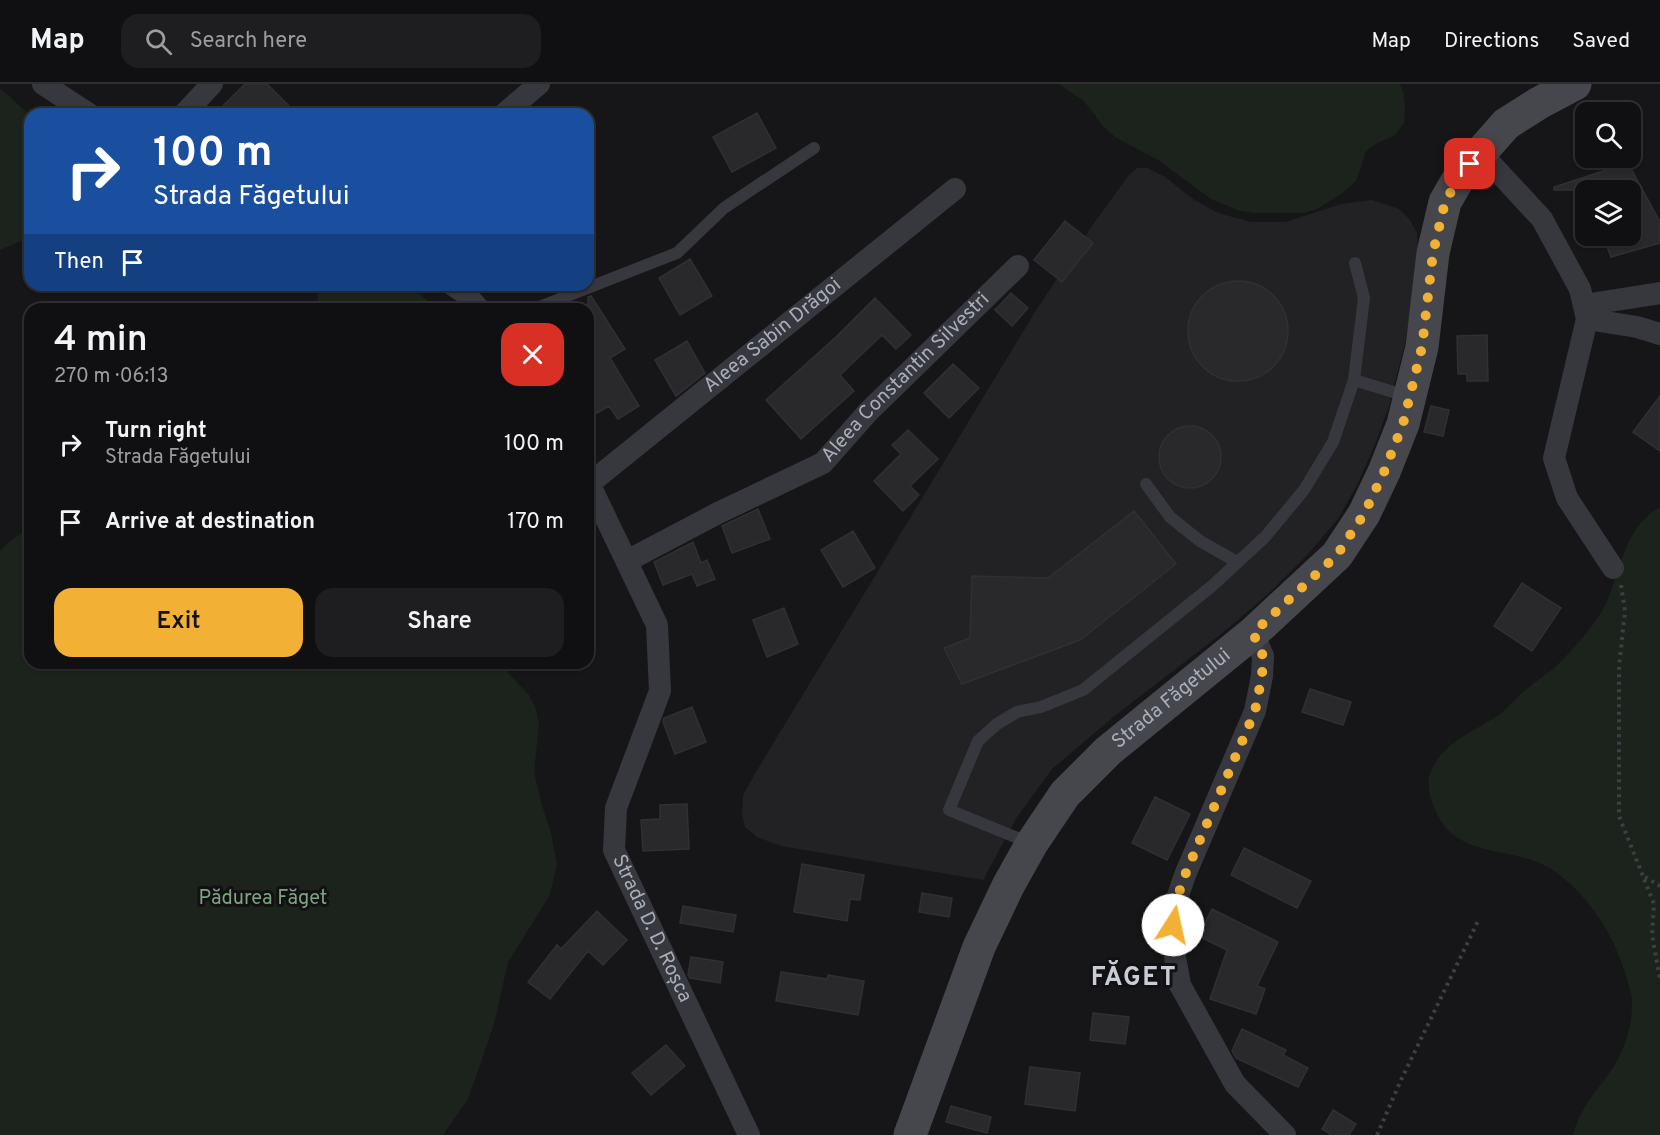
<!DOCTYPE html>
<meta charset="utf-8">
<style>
body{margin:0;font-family:Overpass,sans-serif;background:#1e1e20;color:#f1f3f6;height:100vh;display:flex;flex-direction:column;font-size:22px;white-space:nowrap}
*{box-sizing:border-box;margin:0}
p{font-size:20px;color:#9c9d9f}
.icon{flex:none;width:33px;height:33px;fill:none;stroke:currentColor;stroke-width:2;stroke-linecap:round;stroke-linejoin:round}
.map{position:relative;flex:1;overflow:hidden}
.panel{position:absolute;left:24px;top:219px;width:570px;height:366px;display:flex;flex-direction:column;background:#101012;border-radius:18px;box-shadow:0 2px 4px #0004,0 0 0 2px #303032}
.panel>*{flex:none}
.guide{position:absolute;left:24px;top:24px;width:570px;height:183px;border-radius:18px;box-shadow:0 2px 4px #0004,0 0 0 2px #303032;background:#1a4fa0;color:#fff;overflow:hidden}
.controls{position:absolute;left:1575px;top:18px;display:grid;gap:12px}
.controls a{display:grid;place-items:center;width:66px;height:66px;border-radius:12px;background:#101012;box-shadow:0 2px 4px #0004,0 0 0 2px #303032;font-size:30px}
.pin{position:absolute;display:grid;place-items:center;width:51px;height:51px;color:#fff;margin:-26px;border-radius:12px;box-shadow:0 3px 9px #0006}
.me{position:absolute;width:66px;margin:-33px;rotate:10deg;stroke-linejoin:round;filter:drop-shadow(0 0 4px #0008)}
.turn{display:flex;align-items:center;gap:21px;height:126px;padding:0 30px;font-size:27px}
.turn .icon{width:78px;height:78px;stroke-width:2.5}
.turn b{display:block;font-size:42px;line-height:51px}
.then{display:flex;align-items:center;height:57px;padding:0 30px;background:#0003;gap:12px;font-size:22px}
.round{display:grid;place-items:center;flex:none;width:63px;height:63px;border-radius:18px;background:#1e1e20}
.headline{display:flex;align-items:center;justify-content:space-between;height:102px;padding:0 30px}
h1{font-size:36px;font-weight:600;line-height:45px}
.button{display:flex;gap:12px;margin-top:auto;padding:12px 30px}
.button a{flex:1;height:69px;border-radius:18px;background:#f2b134;color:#111;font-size:24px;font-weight:600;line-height:69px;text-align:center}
.button a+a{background:#1e1e20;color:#f1f3f6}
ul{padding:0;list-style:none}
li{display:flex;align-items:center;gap:18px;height:78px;padding:0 30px}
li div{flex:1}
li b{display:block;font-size:22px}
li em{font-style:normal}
header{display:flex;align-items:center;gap:36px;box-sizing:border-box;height:84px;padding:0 30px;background:#101012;border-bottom:2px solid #303032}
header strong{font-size:28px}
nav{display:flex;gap:33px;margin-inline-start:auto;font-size:21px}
.search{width:420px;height:54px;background:#1e1e20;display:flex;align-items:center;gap:15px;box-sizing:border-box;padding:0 21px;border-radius:18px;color:#9c9d9f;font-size:22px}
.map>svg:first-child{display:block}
</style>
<header>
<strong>Map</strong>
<div class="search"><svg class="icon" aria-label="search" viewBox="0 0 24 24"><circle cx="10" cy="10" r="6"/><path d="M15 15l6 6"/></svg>Search here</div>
<nav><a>Map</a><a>Directions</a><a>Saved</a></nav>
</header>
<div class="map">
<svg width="1660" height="1051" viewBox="0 0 1660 1051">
<rect width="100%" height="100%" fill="#161618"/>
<path fill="#222225" d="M1137 84H1148L1165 93 1193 115 1218 129 1251 138H1286L1341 120 1372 116 1399 125 1410 136 1417 149 1418 164 1415 198 1405 259 1389 322 1374 363 1357 401 1338 435 1308 470 1268 510 1220 551 1117 630 1052 685 1017 733 983 796 781 762 757 753 745 743 742 730 743 711 756 688 1035 228 1092 142 1128 92Z"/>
<path fill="#1c231d" d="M1059 0H1400L1403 7 1405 23 1404 39 1394 52 1379 58 1366 67 1356 97 1344 108 1317 125 1304 129H1256L1240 127 1211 115 1158 76 1115 53 1103 42 1084 17Z
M0 4 30 31V153L0 166Z
M318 201H409L437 225H318Z
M1660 423V1051H1573C1580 1023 1599 1005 1614 982 1625 965 1632 941 1632 921 1633 913 1629 903 1627 895 1615 852 1589 810 1551 785 1510 759 1451 779 1432 717 1427 702 1427 691 1436 678 1450 655 1479 645 1500 630 1509 623 1515 615 1523 608 1539 595 1555 585 1568 570 1583 553 1599 536 1608 515 1622 482 1625 443 1660 423Z
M30 443V579H499L529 611 536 625 539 641 534 688 541 718 551 749 557 780 550 811 508 878 494 940 468 1015 443 1051H0V467L8 459Z"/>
<path fill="#29292c" stroke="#303034" stroke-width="1.5" d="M245 0H267L297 30H215Z
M757 29 776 64 732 88 713 53Z
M1628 79 1660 138V159L1611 173 1603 152H1630V106H1554V103Z
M1065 137 1093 159 1062 198 1034 176Z
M690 175 712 212 680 231 659 194Z
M1188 247a50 50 0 1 1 100 0a50 50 0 1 1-100 0Z
M1011 209 1028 224 1012 242 995 226Z
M591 212 625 265 610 274 639 322 618 335 609 322 597 329 588 314V213Z
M875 214 911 251 896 265 882 251 840 291 854 307 801 355 766 316 837 252Z
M1487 251 1488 297H1467V290H1458L1457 252Z
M687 257 705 289 676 312 655 276Z
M953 280 979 304 949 334 924 309Z
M1660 312V367L1633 348Z
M1431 322 1449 326 1443 352 1424 348Z
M1159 373a31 31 0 1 1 62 0a31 31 0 1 1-62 0Z
M908 346 938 375 910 402 919 411 903 427 874 397 901 370 892 361Z
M758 425 770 455 732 469 722 442Z
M1134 427 1176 480 1080 556 962 600 944 564 970 554 972 492 1048 494Z
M853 447 875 484 843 503 821 466Z
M693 458 701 479 707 476 715 495 697 502 692 490 663 501 654 478Z
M1522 499 1561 524 1532 567 1494 542Z
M784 524 798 560 767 573 753 536Z
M1310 605 1351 618 1343 641 1302 628Z
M692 623 706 658 675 670 663 638 664 634Z
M1155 713 1190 730 1167 776 1132 759Z
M687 720 689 765 643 767 641 736 660 735V721Z
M1244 764 1311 797 1297 824 1231 791Z
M802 780 864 791 860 816 850 815 847 837 794 828Z
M922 809 952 814 949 833 919 828Z
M683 822 736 831 733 848 680 839Z
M1212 825 1278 858 1257 902 1265 905 1256 930 1210 915 1227 866 1198 852Z
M597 827 627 856 603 881 588 867 550 915 528 898 557 861 561 865Z
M691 873 723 878 720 899 690 894 688 891Z
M781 888 827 895 828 891 864 897 858 931 776 917Z
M1093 929 1129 933 1125 960 1090 956Z
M1242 945 1286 966 1283 971 1308 984 1298 1003 1236 974 1232 967Z
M666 961 685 982 651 1011 632 989Z
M1030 983 1080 989 1075 1027 1025 1020Z
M951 1022 991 1033 987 1049 946 1038Z
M1333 1026 1356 1040 1349 1051H1332L1322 1045Z"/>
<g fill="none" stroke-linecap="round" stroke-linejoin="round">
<path stroke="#3d3f44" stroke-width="4" stroke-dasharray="3 4.5" stroke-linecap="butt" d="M1621 501 1625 527 1619 583V732L1654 820 1652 851 1660 895
M1645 793 1660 802
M1377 1051 1401 996 1479 835"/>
<path stroke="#37383d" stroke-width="12" d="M534 225 677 169 724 124 814 64
M1354 296 1410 313
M1146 400 1170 433 1200 457 1237 478
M1030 759 949 726 978 657 997 640 1017 628 1041 623 1083 606 1212 502 1265 453 1304 406 1333 358 1354 296 1364 214 1355 179"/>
<g stroke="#37383d" stroke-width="22">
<path d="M43 0 89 30"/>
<path d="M184 30 212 0"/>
<path d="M504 30 539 0"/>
<path d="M1480 68 1542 135 1580 205 1587 235 1554 374 1567 414 1613 484"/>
<path d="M453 201 465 209 479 225"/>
<path d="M1584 221 1660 209"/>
<path d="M1587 235 1637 243 1660 250"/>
<path id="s1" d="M588 397 657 541 660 607 616 724 614 766 749 1051"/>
<path id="s2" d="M589 400 955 105"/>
<path id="s3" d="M627 477 718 429 823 379 868 328 1018 182"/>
<path d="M1253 549 1263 572 1262 592 1255 627 1185 791 1173 826 1172 856 1180 901 1235 1000 1285 1051"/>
</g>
<path stroke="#45474d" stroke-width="33" id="s4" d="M910 1051 979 863 1008 802 1032 759 1065 710 1108 667 1253 549 1337 471 1364 430 1384 388 1403 340 1422 263 1433 169 1445 118 1460 92 1506 40 1539 19 1575 0"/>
</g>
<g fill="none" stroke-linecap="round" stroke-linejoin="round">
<path stroke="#f2b134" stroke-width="10" stroke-dasharray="0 18" d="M1173 841V826L1185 791 1255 627 1262 592 1263 572 1253 549 1337 471 1364 430 1384 388 1403 340 1422 263 1433 169 1445 118 1460 92 1470 80"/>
</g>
<g text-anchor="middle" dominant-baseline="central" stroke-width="6" stroke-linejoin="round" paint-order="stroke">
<g font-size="20" fill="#a8adb8" stroke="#111113">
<text stroke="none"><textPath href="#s2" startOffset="236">Aleea Sabin Drăgoi</textPath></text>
<text stroke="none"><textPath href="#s3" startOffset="338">Aleea Constantin Silvestri</textPath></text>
<text stroke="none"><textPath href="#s4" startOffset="519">Strada Făgetului</textPath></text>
<text stroke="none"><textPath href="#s1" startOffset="480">Strada D. D. Roșca</textPath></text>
</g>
<g font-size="20" fill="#7fa381" stroke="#111113">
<text x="263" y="815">Pădurea Făget</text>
</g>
<g font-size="26" font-weight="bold" letter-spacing="1.5" fill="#c9ccd4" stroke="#111113">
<text x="1134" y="894">FĂGET</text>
</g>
</g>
</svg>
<div class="controls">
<a><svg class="icon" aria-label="search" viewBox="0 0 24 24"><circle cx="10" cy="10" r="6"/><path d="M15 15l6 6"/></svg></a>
<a><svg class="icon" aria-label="layers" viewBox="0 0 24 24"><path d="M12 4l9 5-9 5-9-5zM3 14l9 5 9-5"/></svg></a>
</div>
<div class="pin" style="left:1470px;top:80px;background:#d93025"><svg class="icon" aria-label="arrive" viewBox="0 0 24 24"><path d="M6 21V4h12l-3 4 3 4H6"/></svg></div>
<svg class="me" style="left:1173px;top:841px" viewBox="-20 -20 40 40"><circle r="19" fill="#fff"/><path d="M0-13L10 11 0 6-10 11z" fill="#f2b134"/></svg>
<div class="guide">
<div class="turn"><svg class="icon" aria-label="right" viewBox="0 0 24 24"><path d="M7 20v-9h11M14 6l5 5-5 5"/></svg><div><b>100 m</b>Strada Făgetului</div></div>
<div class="then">Then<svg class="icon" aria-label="arrive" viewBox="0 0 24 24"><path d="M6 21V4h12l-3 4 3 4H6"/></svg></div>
</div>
<section class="panel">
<div class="headline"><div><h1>4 min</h1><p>270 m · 06:13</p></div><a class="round" style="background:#d93025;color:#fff"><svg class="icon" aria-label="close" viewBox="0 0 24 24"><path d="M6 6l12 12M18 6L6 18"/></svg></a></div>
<ul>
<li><svg class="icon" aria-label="right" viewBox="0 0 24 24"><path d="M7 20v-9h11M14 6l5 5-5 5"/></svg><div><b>Turn right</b><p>Strada Făgetului</p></div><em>100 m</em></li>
<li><svg class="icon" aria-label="arrive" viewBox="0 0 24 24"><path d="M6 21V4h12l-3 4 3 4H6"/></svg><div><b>Arrive at destination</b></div><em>170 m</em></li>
</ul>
<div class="button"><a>Exit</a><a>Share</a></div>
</section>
</div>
